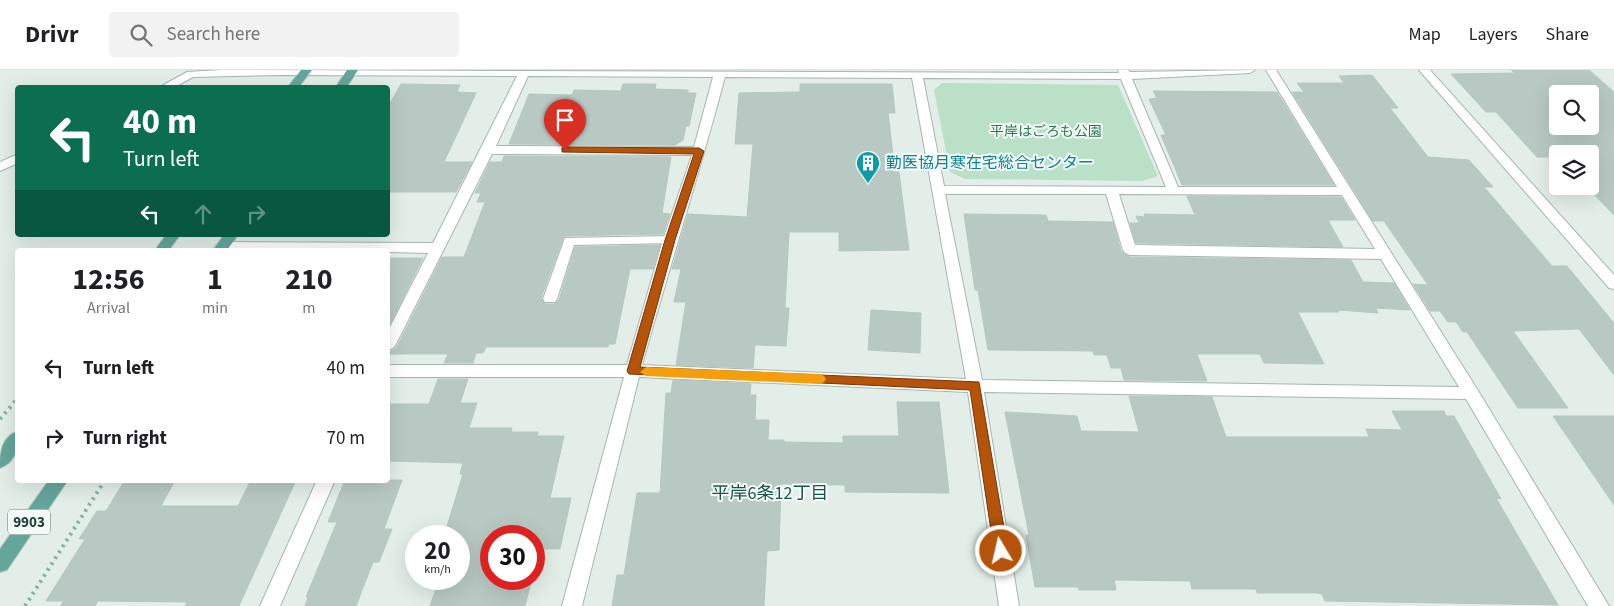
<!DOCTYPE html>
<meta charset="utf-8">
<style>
body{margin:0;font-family:"Source Sans 3","Noto Sans JP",sans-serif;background:#f2f2f2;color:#202124;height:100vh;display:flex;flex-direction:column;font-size:19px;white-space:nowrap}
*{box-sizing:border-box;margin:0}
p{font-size:16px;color:#757577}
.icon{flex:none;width:28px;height:28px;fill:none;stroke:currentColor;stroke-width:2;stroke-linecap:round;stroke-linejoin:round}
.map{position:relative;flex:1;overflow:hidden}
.drawer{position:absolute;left:15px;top:178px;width:375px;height:235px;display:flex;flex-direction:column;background:#fff;border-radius:5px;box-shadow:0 5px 20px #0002}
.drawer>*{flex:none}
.guide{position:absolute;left:15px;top:15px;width:375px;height:152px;border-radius:5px;box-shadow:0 5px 20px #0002;background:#0b6e4f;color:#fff;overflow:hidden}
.controls{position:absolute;left:1549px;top:15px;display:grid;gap:10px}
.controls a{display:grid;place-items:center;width:50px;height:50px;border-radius:5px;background:#fff;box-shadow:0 5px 20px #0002;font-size:25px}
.speed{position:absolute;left:405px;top:455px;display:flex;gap:10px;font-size:25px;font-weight:700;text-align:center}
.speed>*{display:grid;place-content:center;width:65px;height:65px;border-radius:50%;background:#fff;box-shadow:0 5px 20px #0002;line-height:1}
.speed small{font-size:12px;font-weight:400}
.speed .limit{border:8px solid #d22;background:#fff;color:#111}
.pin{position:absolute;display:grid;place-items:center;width:42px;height:42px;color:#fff;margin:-51px -21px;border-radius:50% 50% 50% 0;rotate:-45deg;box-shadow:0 0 5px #0007}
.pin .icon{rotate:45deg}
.me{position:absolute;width:55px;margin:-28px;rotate:351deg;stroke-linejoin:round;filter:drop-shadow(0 0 4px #0008)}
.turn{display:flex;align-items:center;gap:18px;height:105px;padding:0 25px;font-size:22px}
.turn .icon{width:65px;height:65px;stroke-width:2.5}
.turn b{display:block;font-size:35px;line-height:42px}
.lanes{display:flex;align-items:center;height:48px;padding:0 25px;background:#0003;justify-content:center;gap:25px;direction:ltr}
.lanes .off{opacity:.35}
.eta{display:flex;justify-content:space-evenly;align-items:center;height:85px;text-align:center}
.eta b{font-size:30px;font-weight:700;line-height:35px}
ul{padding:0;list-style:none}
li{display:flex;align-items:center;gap:15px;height:70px;padding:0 25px}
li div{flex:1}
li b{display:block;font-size:19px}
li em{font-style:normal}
header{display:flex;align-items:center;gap:30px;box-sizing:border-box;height:70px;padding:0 25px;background:#fff;border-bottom:1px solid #e0e0e0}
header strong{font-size:24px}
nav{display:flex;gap:28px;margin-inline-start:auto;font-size:18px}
.search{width:350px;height:45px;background:#f2f2f2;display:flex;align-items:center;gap:12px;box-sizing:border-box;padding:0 18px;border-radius:5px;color:#757577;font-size:19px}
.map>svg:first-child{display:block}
</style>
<header>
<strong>Drivr</strong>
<div class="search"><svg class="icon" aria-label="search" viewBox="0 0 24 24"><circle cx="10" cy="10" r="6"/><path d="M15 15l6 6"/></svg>Search here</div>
<nav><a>Map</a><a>Layers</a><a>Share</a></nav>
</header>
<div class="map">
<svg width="1614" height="536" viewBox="0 0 1614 536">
<rect width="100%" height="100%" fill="#e3eee9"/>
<path fill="#bae0c7" d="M942 13 1118 15 1158 106 1142 111 965 109 950 102 934 20Z"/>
<path fill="#b8c9c3" stroke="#b4c8c1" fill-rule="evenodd" d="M1511 0H1589L1614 22V145L1586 116H1590V84H1558V87H1537L1496 42H1486L1451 4 1515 3ZM1558 24H1590V56H1558Z
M1372 5 1398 38H1390L1428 87 1469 90 1493 117H1484L1552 196H1567L1614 253V305L1579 259 1513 261 1568 338H1518L1467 262H1463L1456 252H1448L1440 241H1430L1413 214 1428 215 1384 151H1373L1292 22H1304L1297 13H1344L1339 6Z
M401 14 460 15 457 22 476 23 444 92H472L456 122H388V37Z
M623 14H656L655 19 688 20V23H696L689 56H686L683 70 675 75 509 74 529 24 572 25 574 20 621 21Z
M800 14H892L895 43H888L895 102H899L909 180 839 181V162H789L785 238H789L786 276 755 275 753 298 676 295 686 232H674L681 199H672L688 144 747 147 753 74H735L739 23 800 22Z
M1153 21 1277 22 1334 115H1182L1161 65H1166L1149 29 1157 28Z
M504 86 671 87 662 143 670 144 663 164 564 166 541 228 545 234H555L559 230 575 177 660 175 653 199H630L615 274H609L608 277H486L483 283H476L473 293H444L448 284H388V282L394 280 398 275 442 187H464L485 132H477L481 123H475L490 92H502Z
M1187 126 1341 127 1355 150H1328L1343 177 1136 173 1130 153H1139L1136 146 1145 147 1144 144 1195 145Z
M964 144 1046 145 1048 151 1113 152 1121 181 1130 187 1351 190 1363 212 1394 213 1410 240 1376 238 1378 243 1338 240 1339 242H1298L1324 294 1264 293 1260 284H1197L1207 311 1124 310 1121 298H1111L1107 285H1094L1093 281 988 280 978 220H975Z
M388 188H423L388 258Z
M871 240 921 243 920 283 868 280Z
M438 309H468L460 333H477L469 358H512L511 362H538L537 366H564L550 428H571L560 479H540L534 502V466H491V509H532L525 536H430L439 509H459V466H444L463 404H460L463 393 388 391V334H429Z
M673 310 751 314 750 325H756L755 350H769L768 370H784V372L843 373V366H899L897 332H939L949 423 845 422V415L781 414 779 480 767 481 764 536H612L617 505H624L637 423H660L666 323H671Z
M1129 326 1212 327 1226 367H1369L1366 359 1402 360 1392 341H1444L1446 346H1454L1501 429 1496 428 1558 535 1325 531 1322 524 1317 523H1257L1256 519H1192L1190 511 1114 510 1116 520H1079L1078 517H1035L1026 465H1029L1005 342 1077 346 1081 361 1139 362Z
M1553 346H1614V435Z
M125 410H175L161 436H238L251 410H296L239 536H185L187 532 98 531 95 536H61L63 531H46L85 469H79L97 441H106Z
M345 410H402L384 459H392L379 492H373L356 536H305L308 527H306L337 452H328Z"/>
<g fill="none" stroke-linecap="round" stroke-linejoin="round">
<g stroke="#a5b6b1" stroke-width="2">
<path id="service" d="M670 166 676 170 674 173 574 175 557 229 555 232H545L543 229 565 168Z"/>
</g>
<g stroke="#a5b6b1" stroke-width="2">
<path id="minor" d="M222 0 1119 3 1118 0H1128L1130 2 1255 0 1250 3 1132 9 1178 117H1337L1266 0H1276L1477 319 1609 536H1588L1466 329 984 322 1019 536H999L968 322 639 307 582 536H562L624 307H388V295H627L663 170 692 85 492 84 396 274 393 278 388 280V261L428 183 388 182V180H217L215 177 217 174 222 172 433 173 517 6 280 5 193 7 173 18H158L187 2ZM528 6 713 7 694 77 496 76ZM725 7 912 8 966 309 642 295C669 199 699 104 725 7ZM923 8 1121 9 1166 117 944 116ZM945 124H1106L1123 180 1125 183 1130 185 1381 189 1459 317 982 310ZM1119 124 1342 125 1375 179 1135 175Z
M1419 0H1430L1614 205V219L1609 218Z
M18 84V93L0 101V92Z
M317 410H335L280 536H260Z"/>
</g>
<g stroke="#c1cac8" stroke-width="2">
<path id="primary" d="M301 0H312L298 18H287Z
M347 0H358L346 18H335Z
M166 165H180L169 180H155Z
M224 165H238L227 180H213Z
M18 361C18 376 17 392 0 398 0 383 1 367 18 361Z
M49 410H68L7 500 0 502V479Z"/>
</g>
<path stroke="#81b3a7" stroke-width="4" stroke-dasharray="2.5 4.5" stroke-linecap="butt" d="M0 349 18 328
M25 536 105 410"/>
<use href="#service" fill="#fff" fill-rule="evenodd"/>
<use href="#minor" fill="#fff" fill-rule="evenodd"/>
<use href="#primary" fill="#64a69a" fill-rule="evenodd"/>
</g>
<path fill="#b45309" stroke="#753606" d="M565 77 699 78 704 81 675 170 640 297 979 312 1008 481 1006 485 1001 487 996 485 994 481 970 320 629 304 627 301 665 170 694 84 562 82V78Z"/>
<path fill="#f59e0b" d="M646 297 820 304 824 306 826 309 824 312 820 314 646 306 640 302Z"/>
<defs>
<g id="building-pin" transform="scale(1.25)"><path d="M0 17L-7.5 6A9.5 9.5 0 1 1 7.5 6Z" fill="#0f9aa8" stroke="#f4faf7"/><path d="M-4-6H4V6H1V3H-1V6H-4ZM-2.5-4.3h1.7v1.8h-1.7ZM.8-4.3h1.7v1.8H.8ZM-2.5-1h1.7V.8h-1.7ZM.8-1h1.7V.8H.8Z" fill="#fff"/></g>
</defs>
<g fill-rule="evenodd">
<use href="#building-pin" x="868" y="93"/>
</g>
<g text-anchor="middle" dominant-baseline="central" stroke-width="4" stroke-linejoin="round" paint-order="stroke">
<g font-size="14" fill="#287a4e" stroke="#f4faf7">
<text x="1046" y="62">平岸はごろも公園</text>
</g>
<rect fill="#f4faf7" stroke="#607873" stroke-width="1" x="8" y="439.5" width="42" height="25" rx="4"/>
<g font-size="15" font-weight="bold" fill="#21403a">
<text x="29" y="452">9903</text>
</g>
<g font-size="16" fill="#0d838f" stroke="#f4faf7" text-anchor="start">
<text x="886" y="93">勤医協月寒在宅総合センター</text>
</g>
<g font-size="18" fill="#1b544a" stroke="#f4faf7">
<text x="770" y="423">平岸6条12丁目</text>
</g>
</g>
</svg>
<div class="controls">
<a><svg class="icon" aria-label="search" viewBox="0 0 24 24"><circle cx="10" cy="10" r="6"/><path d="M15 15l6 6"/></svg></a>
<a><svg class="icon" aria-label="layers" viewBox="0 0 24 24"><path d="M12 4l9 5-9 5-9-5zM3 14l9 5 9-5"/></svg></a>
</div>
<div class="speed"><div>20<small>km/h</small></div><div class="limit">30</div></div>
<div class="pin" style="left:565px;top:80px;background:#d93025"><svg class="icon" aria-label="arrive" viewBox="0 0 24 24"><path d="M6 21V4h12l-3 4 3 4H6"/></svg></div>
<svg class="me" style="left:1001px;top:481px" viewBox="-20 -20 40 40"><circle r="17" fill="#b45309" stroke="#fff" stroke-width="3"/><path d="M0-11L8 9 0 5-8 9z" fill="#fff"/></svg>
<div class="guide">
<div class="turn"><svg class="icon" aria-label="left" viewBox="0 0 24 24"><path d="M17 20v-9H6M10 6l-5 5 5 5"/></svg><div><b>40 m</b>Turn left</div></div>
<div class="lanes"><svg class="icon" aria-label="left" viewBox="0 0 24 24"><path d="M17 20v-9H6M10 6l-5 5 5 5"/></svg><svg class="icon off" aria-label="ahead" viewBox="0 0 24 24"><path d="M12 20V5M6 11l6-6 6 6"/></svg><svg class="icon off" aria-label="right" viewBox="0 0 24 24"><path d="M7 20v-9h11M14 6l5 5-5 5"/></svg></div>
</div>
<section class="drawer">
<div class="eta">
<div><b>12:56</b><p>Arrival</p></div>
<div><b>1</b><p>min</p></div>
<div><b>210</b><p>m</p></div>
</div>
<ul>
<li><svg class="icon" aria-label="left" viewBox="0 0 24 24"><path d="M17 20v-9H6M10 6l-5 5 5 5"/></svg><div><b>Turn left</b></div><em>40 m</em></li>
<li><svg class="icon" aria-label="right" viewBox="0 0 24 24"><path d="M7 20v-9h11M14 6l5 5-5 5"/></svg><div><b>Turn right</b></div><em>70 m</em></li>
</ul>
</section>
</div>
